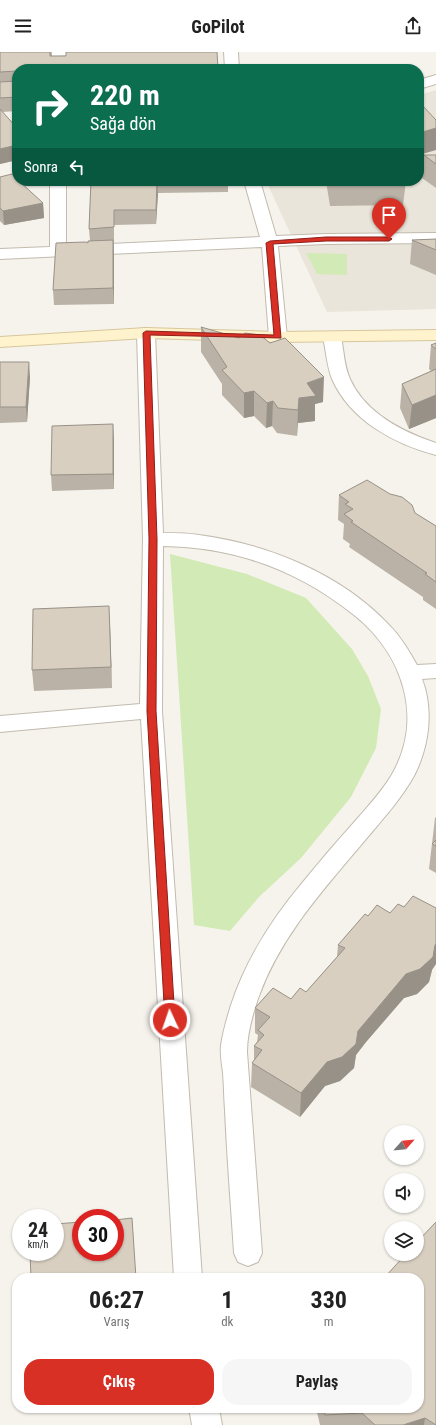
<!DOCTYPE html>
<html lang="tr">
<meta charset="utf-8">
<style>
body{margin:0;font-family:"Roboto Condensed",sans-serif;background:#f6f6f6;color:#222;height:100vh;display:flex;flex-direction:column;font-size:15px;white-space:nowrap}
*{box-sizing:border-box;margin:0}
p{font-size:13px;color:#767676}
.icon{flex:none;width:22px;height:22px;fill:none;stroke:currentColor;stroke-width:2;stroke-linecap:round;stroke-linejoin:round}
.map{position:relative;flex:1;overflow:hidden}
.details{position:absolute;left:12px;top:1221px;width:412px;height:140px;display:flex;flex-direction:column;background:#fff;border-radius:16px;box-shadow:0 1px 3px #0004}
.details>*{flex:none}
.hud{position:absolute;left:12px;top:12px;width:412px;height:122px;border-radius:16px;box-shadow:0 1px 3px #0004;background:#0b6e4f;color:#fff;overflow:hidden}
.needle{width:26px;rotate:63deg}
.controls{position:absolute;left:384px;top:1073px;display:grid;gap:8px}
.controls a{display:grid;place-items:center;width:40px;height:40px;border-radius:50%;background:#fff;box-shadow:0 1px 3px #0004;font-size:20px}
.speed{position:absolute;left:12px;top:1157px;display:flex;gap:8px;font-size:20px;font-weight:700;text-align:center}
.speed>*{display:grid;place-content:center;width:52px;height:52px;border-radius:50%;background:#fff;box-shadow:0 1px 3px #0004;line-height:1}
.speed small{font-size:10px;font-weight:400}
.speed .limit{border:6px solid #d22;background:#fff;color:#111}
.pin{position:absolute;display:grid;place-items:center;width:34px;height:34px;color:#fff;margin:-41px -17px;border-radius:50% 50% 50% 0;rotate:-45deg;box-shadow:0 0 4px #0007}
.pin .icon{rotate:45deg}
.me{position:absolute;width:44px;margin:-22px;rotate:357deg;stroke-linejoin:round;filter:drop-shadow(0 0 3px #0008)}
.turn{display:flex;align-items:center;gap:14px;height:84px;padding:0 12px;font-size:18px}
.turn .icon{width:52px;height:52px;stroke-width:2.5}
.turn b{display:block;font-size:28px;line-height:34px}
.then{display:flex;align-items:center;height:38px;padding:0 12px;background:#0003;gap:8px;font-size:15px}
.eta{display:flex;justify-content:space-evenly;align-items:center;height:68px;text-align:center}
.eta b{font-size:24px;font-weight:700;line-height:28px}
.cta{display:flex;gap:8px;margin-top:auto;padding:8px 12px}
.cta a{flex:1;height:46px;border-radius:16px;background:#d93025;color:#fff;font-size:16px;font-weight:700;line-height:46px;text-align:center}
.cta a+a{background:#f6f6f6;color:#222}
header{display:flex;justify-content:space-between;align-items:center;height:52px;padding:0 12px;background:#fff;font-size:18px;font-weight:700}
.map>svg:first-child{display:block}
</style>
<header><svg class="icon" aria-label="menu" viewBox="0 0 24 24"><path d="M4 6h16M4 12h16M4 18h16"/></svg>GoPilot<svg class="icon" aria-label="share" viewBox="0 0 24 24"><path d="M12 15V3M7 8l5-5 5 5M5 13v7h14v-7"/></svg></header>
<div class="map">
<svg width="436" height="1373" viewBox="0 0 436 1373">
<rect width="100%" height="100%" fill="#f6f3ec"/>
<path fill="#eae5da" d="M436 38V257L327 260 266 129H419V43Z"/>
<path fill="#d2eab5" d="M306 201 347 202V223L317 222Z
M170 502 247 522 306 546 352 597 368 624 381 657 376 696 351 745 301 806 259 845 230 879 194 873Z"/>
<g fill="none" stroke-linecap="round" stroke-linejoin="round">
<g stroke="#c2bbae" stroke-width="2">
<path id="street" d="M52 0H66V17H52Z
M224 0H238L239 17H225Z
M436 23V32L419 37V28Z
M50 129H66V194L260 185 244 129H260L276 184 326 182 436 181V191L326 192 278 194 287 285 284 289 278 290 272 289 269 285 262 195 0 207V197L50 195Z
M146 276 152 277 155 281 163 481C175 481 187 481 199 483 268 492 341 522 389 573 401 585 409 599 417 613L436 612V626L422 627C434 658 429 695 414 724 401 747 383 767 366 787 325 836 281 883 259 944 253 961 247 981 247 1000L262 1201 258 1210 248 1214 238 1210 234 1201C231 1153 227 1106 225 1058 224 1046 224 1033 223 1021 222 1012 220 1003 221 993 223 980 227 966 231 953 246 907 272 867 303 830 320 809 338 788 357 767 369 753 382 739 391 724 425 667 403 602 354 563 298 518 235 495 163 494L162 659 202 1226H174L141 667 0 680V664L140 652 143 487 137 281 140 277Z
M332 280 338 281 341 285C344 299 344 314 350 327 365 361 403 380 436 391V403C394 392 350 368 332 327 327 314 326 299 323 285L326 281Z
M189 1356H219L222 1373H192Z"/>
</g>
<g stroke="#d6c79b" stroke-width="2">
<path id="secondary" d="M146 276 278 280 436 278V288L278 290 146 286 0 295V285Z"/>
</g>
<use href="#street" fill="#fff" fill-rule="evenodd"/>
<use href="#secondary" fill="#fff3cd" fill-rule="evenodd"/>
</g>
<path fill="#bab2a6" d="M0 0H51V4L217 0 17 17V59L2 60 17 76V108L0 112Z
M424 103H436V136L422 126Z
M0 125 43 151 44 166 4 173 0 169Z
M91 129H228V140L158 141 156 172 114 173V252L54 253 53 238 90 189 89 177Z
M326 129H406L403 153 330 154Z
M436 187V223L410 212 412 188Z
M201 275 323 350 315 352V369L298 371 297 384 277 381 272 374 266 376 254 364 244 366 222 343V332L201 300Z
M436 291V366L409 377 400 356 402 332 431 319 429 317 431 293Z
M0 310 30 325 27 370 0 371Z
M113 372 114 437 52 439 51 423Z
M339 443 415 461 436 474V557L423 548V545L349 495 350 492 343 487 344 472 338 468Z
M110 574 112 636 34 639 32 618Z
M436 765V821L429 817 435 766Z
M338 893 432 918 429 930 417 942 404 946 366 990 356 1003 354 1016 340 1029 325 1034 300 1065 251 1035 252 1011 254 1008V994L257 990 258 983 255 981V956L291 947 306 940 337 905Z
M316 1356H419L436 1373H320Z"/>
<path fill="#979187" d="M436 76V98L419 103V81Z
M17 93V108L0 112V97Z
M158 129V141L156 172V158Z
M43 151 44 166 4 173 3 159Z
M113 188 114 203V252L113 236Z
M29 310 30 325 27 370 26 355Z
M324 325 323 350 315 352V369L298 371 297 384 298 358 299 346 307 331Z
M254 339V364L244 366V341Z
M436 343V366L409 377 412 353Z
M273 349 272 374 266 376 267 351Z
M113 372 114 388V437L113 422Z
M109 554 110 574 112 636 111 615Z
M436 892V912L432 918 429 930 417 942 404 946 366 990 356 1003 354 1016 340 1029 325 1034 300 1065 301 1041 327 1010 358 979 369 966 406 922Z
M425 1366 424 1373H403Z"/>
<path fill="#d8cfc1" stroke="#979187" d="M0 0H50V4H66V0H217L218 17H17V45L0 46V30L17 29V19L0 20Z
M421 52 436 68V76L419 81V53Z
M0 57 17 76V93L0 97Z
M424 103H436V112Z
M12 122 17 127V129H19L43 151 3 159 0 156V125Z
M91 129H157L156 158H114V175L89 177Z
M331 129H405V130L331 131Z
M436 187V198L412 188Z
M113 188V236L53 238 56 191 86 190 88 191V189Z
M201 275 239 286 245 281 260 283 270 291 285 286 324 325 307 331 316 344 299 346 298 358 278 356 273 349 267 351 254 339 244 341 222 318 227 315Z
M436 291V297L431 293Z
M0 310H29L26 355H0Z
M436 317V343L412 353 402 332Z
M113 372V422L51 423 52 374Z
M367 428 390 442 402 445 412 453 415 461 436 474V530L425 522 427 521 351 470 353 469 344 462 353 457 345 452 349 450 339 443Z
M109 554 111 615 32 618 33 557Z
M436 788V794L432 792Z
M413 844 436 856V892L435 893 433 905 420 917 406 922 369 966 358 979 356 992 342 1005 327 1010 301 1041 252 1011 262 998 254 994 264 983 258 978 270 965 255 956 273 936 291 947 300 936 306 940 345 896 338 893 365 862 368 864 377 853 390 861 398 852 404 855Z
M132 1166 136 1226H31L30 1200H55V1172L81 1170V1200H115V1168Z
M436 1170V1373L425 1366 403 1373H375L362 1361 325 1363 324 1356H419V1226H384L406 1202H417V1190Z"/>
<path fill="#d93025" stroke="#8d1f18" d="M326 185H389L392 187 389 189H326L273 192 281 286 150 283 157 487 156 659 175 968 174 971 170 972 166 971 165 968 147 659 149 487 143 281 146 279 274 283 266 191 270 189Z"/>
</svg>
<div class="controls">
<a><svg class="needle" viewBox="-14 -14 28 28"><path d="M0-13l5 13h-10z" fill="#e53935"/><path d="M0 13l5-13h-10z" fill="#767676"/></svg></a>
<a><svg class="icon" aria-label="sound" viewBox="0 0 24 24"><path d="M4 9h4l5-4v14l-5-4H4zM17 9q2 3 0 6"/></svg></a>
<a><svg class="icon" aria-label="layers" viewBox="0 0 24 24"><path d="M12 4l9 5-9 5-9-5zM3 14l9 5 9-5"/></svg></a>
</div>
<div class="speed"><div>24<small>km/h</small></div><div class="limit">30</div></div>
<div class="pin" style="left:389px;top:187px;background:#d93025"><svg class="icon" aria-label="arrive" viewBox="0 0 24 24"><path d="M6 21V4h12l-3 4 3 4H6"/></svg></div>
<svg class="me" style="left:170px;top:968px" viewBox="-20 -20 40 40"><circle r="17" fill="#d93025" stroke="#fff" stroke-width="3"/><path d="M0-11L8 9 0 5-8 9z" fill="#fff"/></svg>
<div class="hud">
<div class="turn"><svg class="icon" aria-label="right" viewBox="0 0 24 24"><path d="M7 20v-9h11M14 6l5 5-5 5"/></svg><div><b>220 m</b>Sağa dön</div></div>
<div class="then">Sonra<svg class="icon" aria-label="left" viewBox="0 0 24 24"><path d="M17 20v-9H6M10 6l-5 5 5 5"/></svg></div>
</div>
<section class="details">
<div class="eta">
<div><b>06:27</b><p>Varış</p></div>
<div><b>1</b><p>dk</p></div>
<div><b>330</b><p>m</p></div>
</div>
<div class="cta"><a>Çıkış</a><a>Paylaş</a></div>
</section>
</div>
